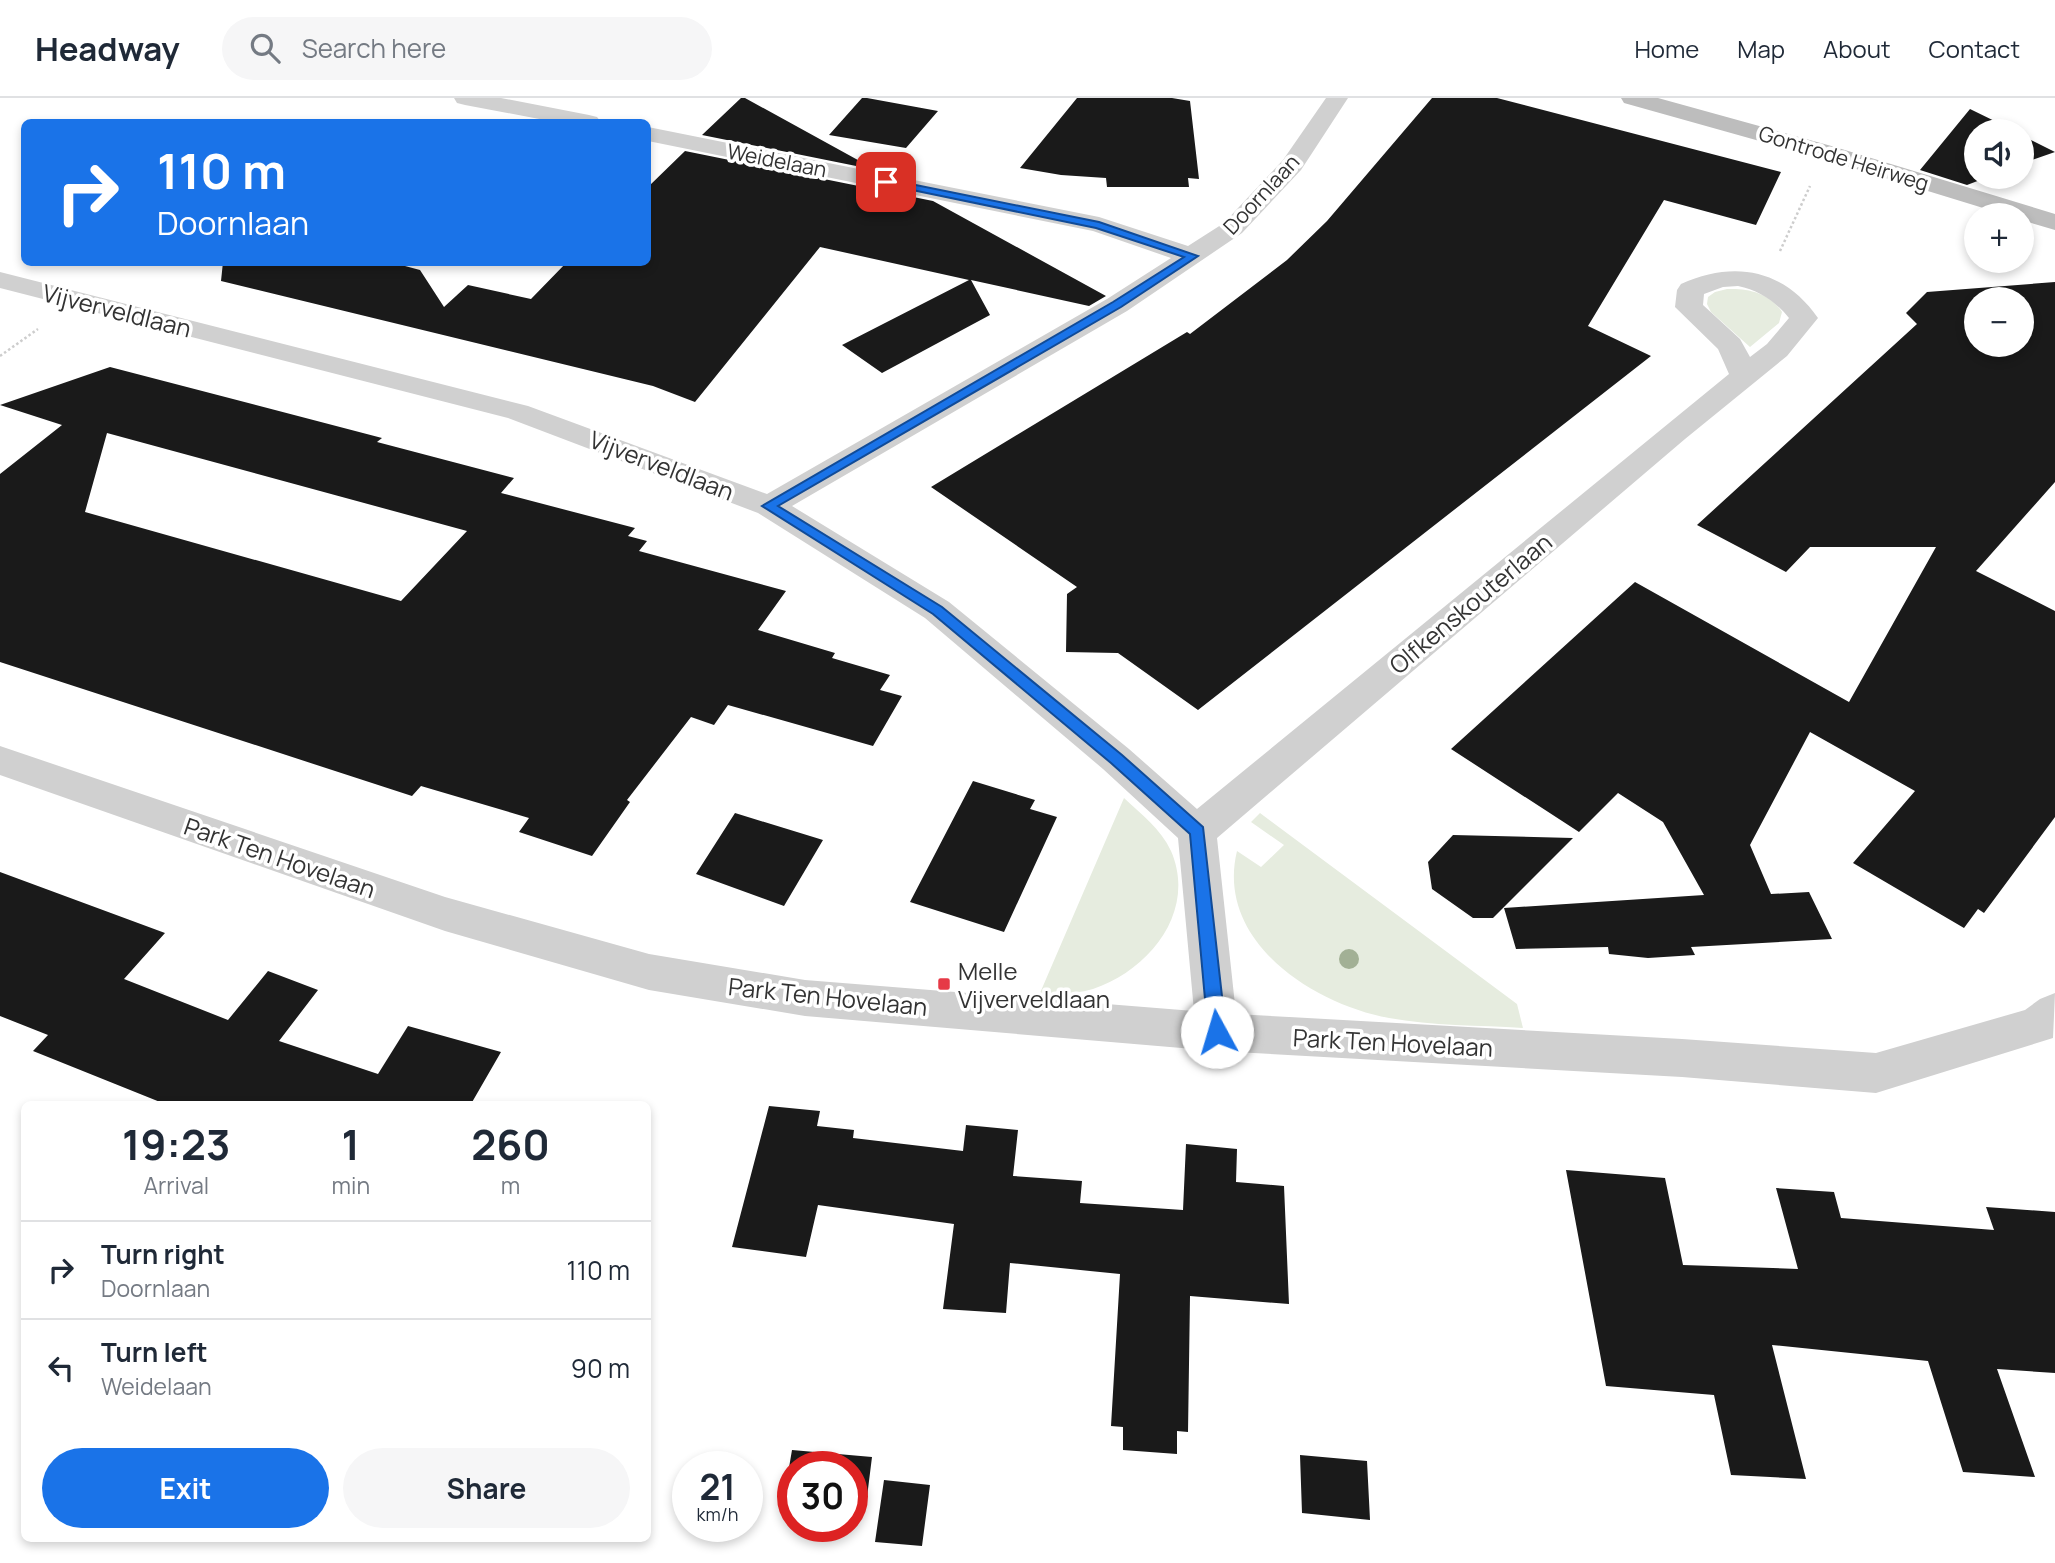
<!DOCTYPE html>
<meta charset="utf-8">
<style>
body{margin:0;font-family:Manrope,sans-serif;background:#f6f6f7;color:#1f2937;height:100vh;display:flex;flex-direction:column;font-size:26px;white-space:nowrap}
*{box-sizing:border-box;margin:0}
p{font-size:23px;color:#747a83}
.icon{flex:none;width:38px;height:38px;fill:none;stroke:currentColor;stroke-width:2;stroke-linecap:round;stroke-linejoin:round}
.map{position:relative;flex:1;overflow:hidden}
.side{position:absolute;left:21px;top:1003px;width:630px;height:441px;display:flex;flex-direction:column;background:#fff;border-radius:10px;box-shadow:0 4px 10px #0003}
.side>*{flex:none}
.guide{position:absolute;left:21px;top:21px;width:630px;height:147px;border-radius:10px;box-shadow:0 4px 10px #0003;background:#1a73e8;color:#fff;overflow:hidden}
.controls{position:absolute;left:1964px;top:21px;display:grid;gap:14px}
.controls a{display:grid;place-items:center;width:70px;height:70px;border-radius:50%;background:#fff;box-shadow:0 4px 10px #0003;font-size:35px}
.speed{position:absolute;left:672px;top:1353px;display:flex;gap:14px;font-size:35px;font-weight:700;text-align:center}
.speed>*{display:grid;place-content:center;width:91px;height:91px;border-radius:50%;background:#fff;box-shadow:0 4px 10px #0003;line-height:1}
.speed small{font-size:18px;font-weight:400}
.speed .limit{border:10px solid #d22;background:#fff;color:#111}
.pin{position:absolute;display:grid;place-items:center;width:60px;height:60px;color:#fff;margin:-30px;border-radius:14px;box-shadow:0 4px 10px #0006}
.me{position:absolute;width:77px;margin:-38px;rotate:354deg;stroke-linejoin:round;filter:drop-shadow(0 0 5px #0008)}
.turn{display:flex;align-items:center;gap:24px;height:147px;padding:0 21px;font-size:32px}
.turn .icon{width:91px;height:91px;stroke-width:2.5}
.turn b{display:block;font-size:49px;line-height:60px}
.eta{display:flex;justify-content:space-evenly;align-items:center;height:119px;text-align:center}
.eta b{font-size:42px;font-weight:700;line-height:49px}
.primary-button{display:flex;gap:14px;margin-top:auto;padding:14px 21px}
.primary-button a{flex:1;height:80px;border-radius:42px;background:#1a73e8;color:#fff;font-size:28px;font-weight:700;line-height:80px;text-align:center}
.primary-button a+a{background:#f6f6f7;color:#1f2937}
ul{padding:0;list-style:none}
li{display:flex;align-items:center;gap:21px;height:98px;padding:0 21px;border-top:2px solid #e0e1e3}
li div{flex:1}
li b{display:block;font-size:26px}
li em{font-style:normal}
header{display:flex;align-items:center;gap:42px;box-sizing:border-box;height:98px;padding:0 35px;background:#fff;border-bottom:2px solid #e0e1e3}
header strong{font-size:33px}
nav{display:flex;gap:38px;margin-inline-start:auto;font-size:24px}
.search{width:490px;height:63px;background:#f6f6f7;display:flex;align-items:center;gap:18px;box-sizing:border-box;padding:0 24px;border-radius:38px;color:#747a83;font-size:26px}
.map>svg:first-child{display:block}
</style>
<header>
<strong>Headway</strong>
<div class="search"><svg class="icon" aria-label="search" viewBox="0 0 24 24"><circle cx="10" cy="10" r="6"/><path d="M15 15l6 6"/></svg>Search here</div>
<nav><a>Home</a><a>Map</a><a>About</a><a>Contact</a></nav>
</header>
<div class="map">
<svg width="2055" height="1465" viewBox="0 0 2055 1465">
<rect width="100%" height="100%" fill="#fff"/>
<path fill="#e6ecdf" d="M1727 191C1748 190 1770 195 1782 214L1779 225 1750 249 1711 214 1707 206 1708 199 1715 194Z
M1124 700C1141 716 1161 731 1171 753 1197 813 1150 872 1093 891 1076 896 1058 896 1040 895Z
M1260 715 1517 906 1523 930C1479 927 1432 928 1389 920 1313 906 1215 843 1237 753L1261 769 1284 747 1251 724Z"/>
<path fill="#1a1a1a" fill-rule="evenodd" d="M741 0H745L876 72 702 37Z
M862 0H867L938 13 906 50 829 37Z
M1077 0H1172L1190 3 1199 81 1188 80 1189 89H1107L1106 80 1061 77 1020 70Z
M1432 0H1497L1781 74 1756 127 1664 102 1588 228 1651 258 1198 612 1118 555 1066 554 1067 496 1077 489 931 389 1187 234 1190 236 1287 162 1327 123Z
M1970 11 2015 33H1976V79H1988L1967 87 1920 72Z
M2021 37 2055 54 2021 66Z
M685 53 933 103 1106 198 1089 208 971 182 990 217 882 275 842 247 969 182 820 149 695 304 653 288 221 183 223 164H390L420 172 444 209 468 187 531 201 567 164H648V89Z
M2055 184V384L1976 473 2055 513V719L1984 815 1978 811 1964 830 1853 765 1915 693 1810 634 1750 747 1771 796 1809 794 1832 841 1691 849 1695 857 1648 860 1609 856 1608 849 1516 851 1504 810 1704 797 1663 724 1618 695 1579 734 1451 651 1635 484 1849 604 1936 449H1810L1786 474 1697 427 1917 226 1906 215 1927 194ZM1976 201H2021V247H1976Z
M110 269 382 340 377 344 514 380 501 395 635 430 628 438 647 443 639 453 786 493 758 532 835 555 832 560 890 577 880 592 902 598 873 648 728 607 714 627 691 619 627 702 630 704 592 758 519 734 529 720 421 688 412 698 0 564V376L62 327 0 307ZM107 335 467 433 401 503 85 414Z
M973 683 1035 702 1030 711 1057 719 1004 834 910 804Z
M735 715 823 742 784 808 696 776Z
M1453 737 1573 740 1493 820H1473L1432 791 1428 764Z
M0 774 165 835 124 881 228 922 268 873 318 892 279 943 378 976 408 928 501 954 471 1006H165L33 953 48 937 0 918Z
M769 1008 820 1013 817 1028 854 1032 853 1040 963 1053 966 1027 1018 1032 1013 1078 1082 1083 1080 1105 1183 1112 1186 1046 1237 1051 1236 1084 1284 1088 1289 1206 1190 1198 1188 1334 1177 1333V1356L1123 1352V1329L1111 1328 1120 1176 1010 1165 1006 1215 943 1211 954 1126 818 1107 806 1159 732 1149Z
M1566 1072 1665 1080 1683 1167 1798 1171 1776 1090 1834 1094 1841 1120 1994 1132 1986 1109 2055 1114V1275L1997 1271 2035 1379 1963 1374 1928 1263 1772 1247 1806 1381 1731 1377 1714 1297 1606 1288Z
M792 1352 872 1359 866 1407 852 1405V1368H793V1400L784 1399Z
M1300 1357 1367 1363 1370 1422 1302 1415Z
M884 1382 930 1387 922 1448 875 1444Z"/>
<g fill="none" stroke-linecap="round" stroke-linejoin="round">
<path stroke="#cdcdcd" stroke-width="2.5" stroke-dasharray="2.5 2.5" stroke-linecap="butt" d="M1780 153 1810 88
M0 258 38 231"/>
<path fill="#d0d0d0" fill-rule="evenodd" d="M454 0H501L589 17 597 19 601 24H555L465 7 457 5Z
M1326 0H1348L1301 72 1242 135 1127 213 792 408 949 504 1129 651 1197 711 1729 276 1718 251 1675 209 1677 192 1681 186C1734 162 1784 171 1818 220L1787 258 1685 341 1217 740 1236 916 1682 941 1876 955 2025 912 2040 901 2055 895 2053 940 1876 995 1682 979 1217 953 805 918 649 892 445 833 0 677V648L445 799 649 856 805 882 1194 913 1178 740 1103 671 925 520 758 415 508 320 0 190V174L528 308 767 396 1107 201 1171 160 1093 133 648 43V29L1099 119 1188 148 1224 125 1283 62ZM1738 188C1759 192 1776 204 1789 220L1767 246 1750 259 1740 241 1703 207 1704 196 1723 189Z"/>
<path fill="#bdbdbd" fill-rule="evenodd" d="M1621 0H1658L1835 49 2055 116V132L2021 122V117H2006L1817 59 1624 5Z"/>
</g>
<circle fill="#a2b095" cx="1349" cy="861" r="10"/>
<path fill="#1a73e8" stroke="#114b97" stroke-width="2" d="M886 81 1099 124 1198 158 1121 209 778 408 942 509 1122 657 1203 729 1226 934 1223 940 1217 942 1211 940 1208 934 1190 736 1111 665 933 516 762 408 1113 204 1184 159 1096 130 883 86V82Z"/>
<rect fill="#e63946" stroke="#fff" stroke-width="2.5" x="937" y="879" width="14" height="14" rx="3.5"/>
<g text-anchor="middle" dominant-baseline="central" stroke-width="7" stroke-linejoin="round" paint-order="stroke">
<g font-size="21" fill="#333" stroke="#fff">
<text transform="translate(1844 60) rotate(17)">Gontrode Heirweg</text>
<text transform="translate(777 62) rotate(11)">Weidelaan</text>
<text transform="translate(1261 96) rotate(-47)">Doornlaan</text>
</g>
<g font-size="24" fill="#333" stroke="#fff">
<text transform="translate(117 212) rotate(14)">Vijverveldlaan</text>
<text transform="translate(662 367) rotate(21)">Vijverveldlaan</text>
<text transform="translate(1470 505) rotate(-40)">Olfkenskouterlaan</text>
<text transform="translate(280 759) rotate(19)">Park Ten Hovelaan</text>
<text transform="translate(828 898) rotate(6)">Park Ten Hovelaan</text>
<text transform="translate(1393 944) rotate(3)">Park Ten Hovelaan</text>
</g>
<g font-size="24" fill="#333" stroke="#fff" text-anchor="start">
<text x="958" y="872">Melle<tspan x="958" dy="28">Vijverveldlaan</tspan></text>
</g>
</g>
</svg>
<div class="controls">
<a><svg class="icon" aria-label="sound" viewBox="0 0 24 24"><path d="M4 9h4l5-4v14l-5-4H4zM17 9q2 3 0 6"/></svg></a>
<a>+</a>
<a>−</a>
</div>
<div class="speed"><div>21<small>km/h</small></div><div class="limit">30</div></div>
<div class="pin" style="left:886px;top:84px;background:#d93025"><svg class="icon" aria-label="arrive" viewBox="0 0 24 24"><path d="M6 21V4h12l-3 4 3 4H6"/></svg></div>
<svg class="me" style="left:1217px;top:934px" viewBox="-20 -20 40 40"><circle r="19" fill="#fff"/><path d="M0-13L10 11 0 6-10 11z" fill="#1a73e8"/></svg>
<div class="guide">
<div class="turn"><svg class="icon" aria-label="right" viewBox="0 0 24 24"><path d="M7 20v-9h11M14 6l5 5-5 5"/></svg><div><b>110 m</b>Doornlaan</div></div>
</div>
<section class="side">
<div class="eta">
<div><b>19:23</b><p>Arrival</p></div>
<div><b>1</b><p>min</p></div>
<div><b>260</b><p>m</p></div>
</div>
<ul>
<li><svg class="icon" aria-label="right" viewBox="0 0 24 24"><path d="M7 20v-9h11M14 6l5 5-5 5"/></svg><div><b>Turn right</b><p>Doornlaan</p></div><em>110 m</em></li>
<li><svg class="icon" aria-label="left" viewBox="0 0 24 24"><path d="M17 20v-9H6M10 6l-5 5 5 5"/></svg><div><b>Turn left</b><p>Weidelaan</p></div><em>90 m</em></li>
</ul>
<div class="primary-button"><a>Exit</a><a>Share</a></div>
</section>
</div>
